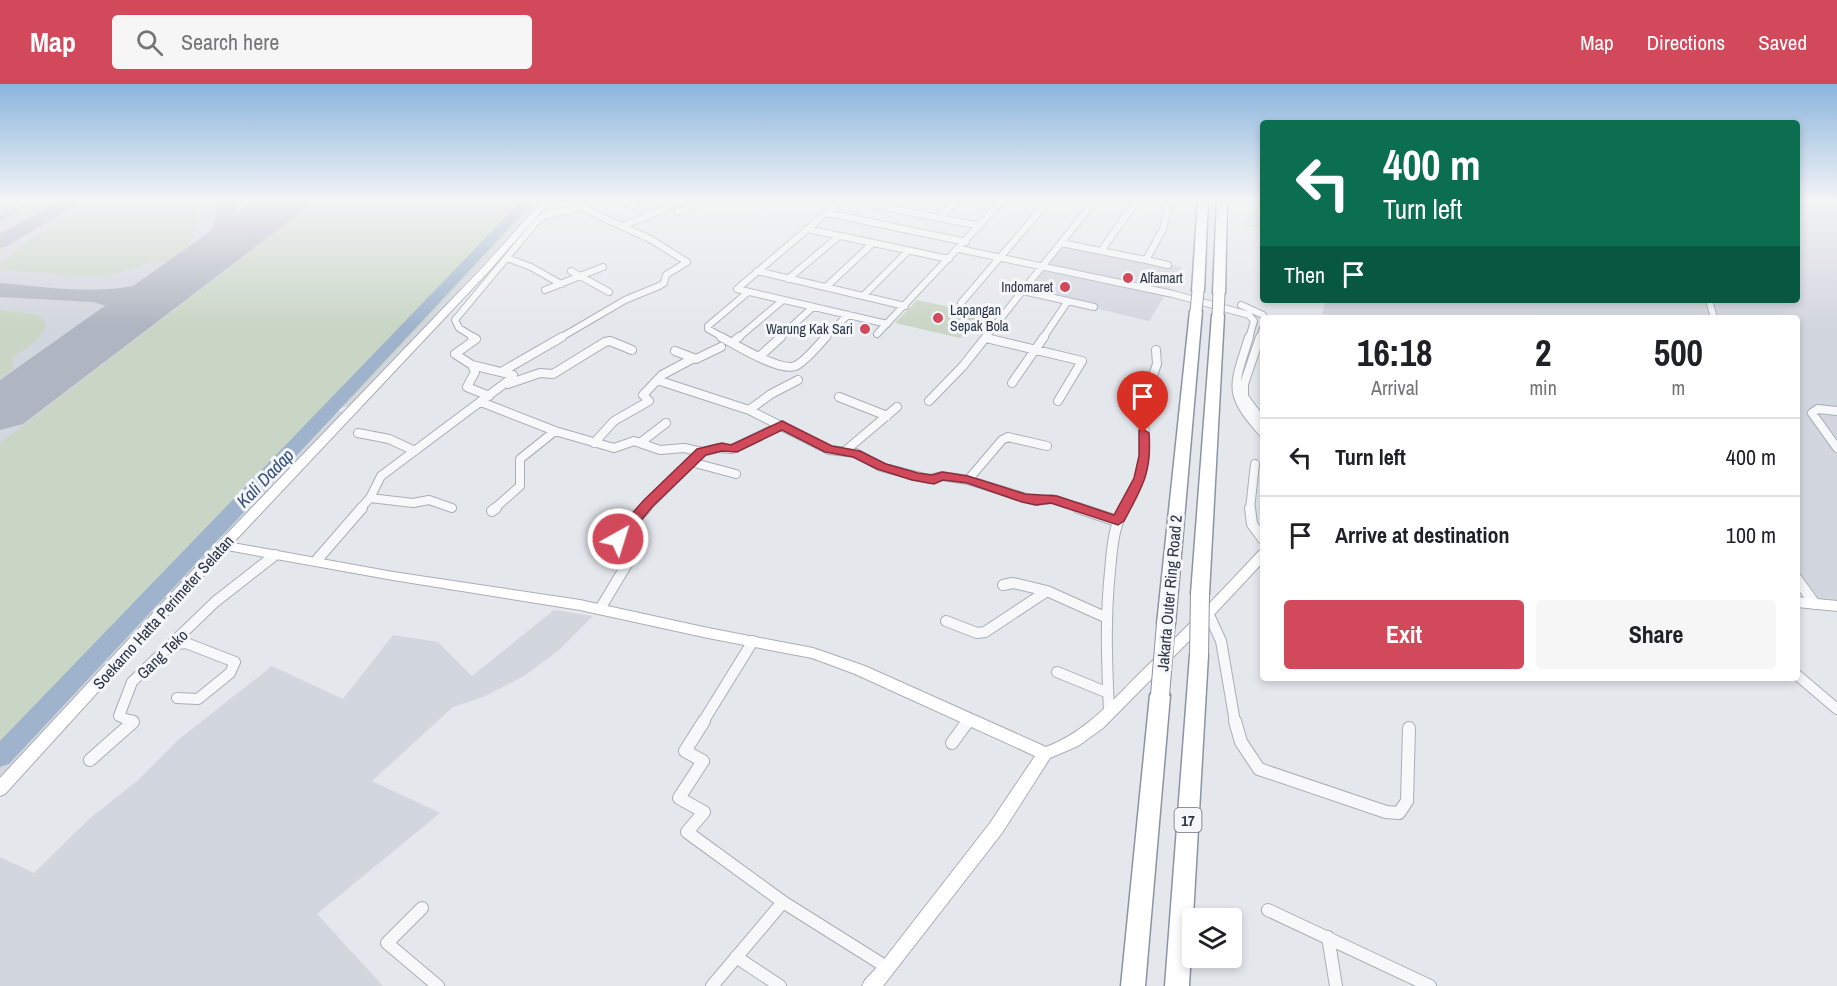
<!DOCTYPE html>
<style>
body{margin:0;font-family:"Archivo Narrow",sans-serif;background:#f6f6f6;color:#202124;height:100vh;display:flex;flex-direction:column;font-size:22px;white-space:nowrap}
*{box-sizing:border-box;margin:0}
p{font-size:20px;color:#757577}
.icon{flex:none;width:33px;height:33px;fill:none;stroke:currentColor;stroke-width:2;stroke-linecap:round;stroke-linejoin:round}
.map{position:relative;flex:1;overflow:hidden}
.drawer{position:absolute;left:1260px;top:231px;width:540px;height:366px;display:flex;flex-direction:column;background:#fff;border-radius:6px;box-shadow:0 3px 9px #0003}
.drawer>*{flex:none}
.hud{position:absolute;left:1260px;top:36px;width:540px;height:183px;border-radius:6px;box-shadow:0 3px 9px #0003;background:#0b6e4f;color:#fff;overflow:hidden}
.fabs{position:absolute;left:1182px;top:824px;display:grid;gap:12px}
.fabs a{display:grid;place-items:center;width:60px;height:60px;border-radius:6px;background:#fff;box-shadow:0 3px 9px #0003;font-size:30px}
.pin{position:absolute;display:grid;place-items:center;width:51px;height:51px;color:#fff;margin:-62px -26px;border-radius:50% 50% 50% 0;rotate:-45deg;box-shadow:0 0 6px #0007}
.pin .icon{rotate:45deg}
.me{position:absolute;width:66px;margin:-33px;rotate:39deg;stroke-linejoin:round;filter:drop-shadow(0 0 4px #0008)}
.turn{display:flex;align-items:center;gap:21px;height:126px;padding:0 24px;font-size:27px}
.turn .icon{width:78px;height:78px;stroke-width:2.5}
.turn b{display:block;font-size:42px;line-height:51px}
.then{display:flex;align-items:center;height:57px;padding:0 24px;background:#0003;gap:12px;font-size:22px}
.eta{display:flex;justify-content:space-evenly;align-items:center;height:102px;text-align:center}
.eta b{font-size:36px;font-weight:800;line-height:42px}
.action{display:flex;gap:12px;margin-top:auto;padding:12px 24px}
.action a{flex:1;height:69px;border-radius:6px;background:#d1495b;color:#fff;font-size:24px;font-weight:800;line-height:69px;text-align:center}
.action a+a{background:#f6f6f6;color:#202124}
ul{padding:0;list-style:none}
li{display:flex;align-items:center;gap:18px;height:78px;padding:0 24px;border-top:2px solid #e0e0e0}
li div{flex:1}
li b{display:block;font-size:22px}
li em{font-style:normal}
header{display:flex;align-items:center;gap:36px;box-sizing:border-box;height:84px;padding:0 30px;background:#d1495b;color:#fff}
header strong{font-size:28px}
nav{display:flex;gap:33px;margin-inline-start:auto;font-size:21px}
.search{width:420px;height:54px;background:#f6f6f6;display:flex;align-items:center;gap:15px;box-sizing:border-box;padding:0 21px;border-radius:6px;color:#757577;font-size:22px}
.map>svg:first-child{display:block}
</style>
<header>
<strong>Map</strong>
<div class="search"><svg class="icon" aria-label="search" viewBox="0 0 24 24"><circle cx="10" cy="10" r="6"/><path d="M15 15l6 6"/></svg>Search here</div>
<nav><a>Map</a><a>Directions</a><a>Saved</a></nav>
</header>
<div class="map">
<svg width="1837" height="902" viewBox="0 0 1837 902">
<rect width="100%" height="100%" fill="#e4e7ec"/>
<path fill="#d2d6de" d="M0 115H544L353 320 336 326 343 329 229 450 213 456 208 462 214 465 0 700Z
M1250 115H1263V145L1246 142Z
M1797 115H1837V518L1812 516 1797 499V234H1347L1322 230 1326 216H1797Z
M1059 160 1182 183 1149 237 1023 207Z
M554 526 593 532 558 567 524 592 483 613 453 623 372 697 440 729 317 830 383 902H0V773L34 789 89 735 136 698 178 656 272 582 343 615 393 551 438 558 472 592Z"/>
<path fill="#c9d6c5" d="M0 115H45L0 144Z
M116 115H194C204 126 193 154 185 164 180 170 171 174 165 179L155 177 117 189 92 192 0 186V180C32 151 74 125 116 115Z
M320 115H539L355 311 343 322 337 323 333 327 336 330 207 464 0 685V359Z
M917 216 981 230 960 254 895 239Z
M0 226 39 231 46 241C41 255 24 265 12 274L13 285 0 294Z"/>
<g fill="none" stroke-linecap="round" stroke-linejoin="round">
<path stroke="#9fb4cc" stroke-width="2" d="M0 135 34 116"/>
<path fill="#9fb4cc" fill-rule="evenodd" d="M523 115H536L9 680 0 683V657Z"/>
<path fill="#b0b6c1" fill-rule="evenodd" d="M62 115H86L7 162 0 164V150Z
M217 115H235C239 180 179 207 125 216L131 225C128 241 119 255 101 251L97 246 107 234 109 225 106 222 93 218 0 213V199C64 204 147 221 196 169 211 153 217 137 217 115Z"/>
<path fill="#b0b6c1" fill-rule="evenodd" d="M256 115 311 116 304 126 23 340 0 346V296Z"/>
<g stroke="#a9aeb7" stroke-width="8">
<path id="street-far3" d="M620 115 634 122
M843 115 737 205 887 240
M844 115 980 142
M580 123 601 115
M903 127 915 115
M677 128 711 115
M827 129 966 158
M940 134 959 115
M623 142 664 125 674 115
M807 145 949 175
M1061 159 1146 176 1163 145 1168 124 1164 120 1141 115
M959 165 1173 210 1249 231 1254 237 1249 254
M1101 167 1138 115
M507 174 531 183 561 200
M1146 176 1168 181
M571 187 609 208
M757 187 905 222
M788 195 839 152
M826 203 873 159
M545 206 603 183
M1023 207 1094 223
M863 212 908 167
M1709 216 1714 234
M961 219 1050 115
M1241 221 1263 231 1264 234
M877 250 1004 115
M475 254 459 244 455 236 538 136 547 131 580 123
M560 254 625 216 659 202 664 199 666 191 687 178 650 155 580 123
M724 254 708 245V242L747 209
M738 254 783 216
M779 254 813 223
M824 254 848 231
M985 254 1096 115
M1043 254 1068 217
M1260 254 1263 244"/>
</g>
<g stroke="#a9aeb7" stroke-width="10">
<path id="street-far2" d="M721 253C736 261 780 288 795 282 804 279 819 260 826 253
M1249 253C1234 302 1226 308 1263 349
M1260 253 1244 300V313L1263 338
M986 254 1082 277 1058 317
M733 258 739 253
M675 267 696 275 721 263
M760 272 781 253
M472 281 475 288 467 303 489 312
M503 287 562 253
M657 296 749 326 829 366 856 369 881 383 929 395 942 392 968 396 1036 417 1052 415 1083 425
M1012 299 1044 253
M508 300 540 289 553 290 605 258 610 257 632 266
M839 313 887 332
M929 317 963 282 986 253
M481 318 555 347 614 364 634 357 660 366 684 364 702 368 718 364 732 365 782 341
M749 326 771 310 798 296
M1837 327 1818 325 1812 329 1837 364
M358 349 389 355 415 367
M594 359 614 337 649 317 643 311 662 291 692 275
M640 359 666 339
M845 367 897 323
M691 378 736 390
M968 396 1002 356 1008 353 1047 362
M370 414 413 419 429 416 452 424
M360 425 370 414 381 392 512 294 513 291 472 281 455 270 476 255 472 253
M494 425 520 402V375L555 347
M645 425 702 368
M1123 425 1140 394 1145 372 1144 317 1157 280 1156 266
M1250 425 1255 380"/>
</g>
<g stroke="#a9aeb7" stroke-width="12">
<path id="street-far1" d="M1078 424 1117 437
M1250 424 1252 440 1263 455
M492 427 496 424
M316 477 362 424
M1797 495 1815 520
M1003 501 1013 499 1047 507
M600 525 633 470V467L618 455 620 450 646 424
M1209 531 1221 557 1235 638
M946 537 977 549 985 548 1047 507 1105 533
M170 561 186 559 235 578 230 589 198 615 177 614
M1057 588 1106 608
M1797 591 1837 625
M1109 628C1107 579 1105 536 1110 487 1112 465 1113 444 1124 424
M133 638 119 632 132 598 215 518 275 471
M703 638 753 557
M967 638 969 636"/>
</g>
<g stroke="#a9aeb7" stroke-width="14">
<path id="street" d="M704 637 685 667 703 677 679 714 704 728 687 748 783 818 888 884
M1235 637 1241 658 1259 685 1386 728 1399 729 1407 717 1409 644
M952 659 968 637
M90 676 133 638 130 637
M422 824 387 859 438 902
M1268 826 1430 902
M1328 853 1336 902
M736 873 780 902
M712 902 783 818"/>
</g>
<g stroke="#a9aeb7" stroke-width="2">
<path id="secondary" d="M544 115H552L489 187 233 459 393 488 580 516 708 544 813 564 865 582 1046 663C1084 649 1111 618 1139 590 1180 550 1220 509 1259 467L1263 466V478L1253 489 1193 553 1103 644 1078 662 1050 674 1002 749 883 902H862L865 896 882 878 990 739 1035 672 855 590 812 574 708 554 580 526 393 496 227 466 5 710 0 712V694L219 458 483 183Z
M1797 513 1837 517V527L1797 523Z"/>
</g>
<g stroke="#8b94a3" stroke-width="3">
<path id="highway" d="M1198 115H1208L1204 207 1198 211 1192 207Z
M1217 115H1227L1225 209 1219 213 1213 209Z
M1196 223 1202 227 1175 540 1172 545 1166 547 1160 545 1157 540 1190 227Z
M1218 227 1224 231 1209 510 1206 514 1200 516 1194 514 1191 510 1212 231Z
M1199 564 1206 566 1208 571 1189 902H1165L1190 571 1192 566Z
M1160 603 1167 606 1170 611 1145 902H1121L1150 611 1153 606Z"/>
</g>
<use href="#street-far3" stroke="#f7f8fa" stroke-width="6"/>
<use href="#street-far2" stroke="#f7f8fa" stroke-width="8"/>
<use href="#street-far1" stroke="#f7f8fa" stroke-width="10"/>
<use href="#street" stroke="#f7f8fa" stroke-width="12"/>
<use href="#secondary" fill="#fff" fill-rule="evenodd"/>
<use href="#highway" fill="#fff" fill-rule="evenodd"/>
<g stroke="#8b94a3" stroke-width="13" stroke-linecap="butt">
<path id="highway-bridge-far1" d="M1196 227 1198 207
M1218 231 1219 209"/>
</g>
<g stroke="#8b94a3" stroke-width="20" stroke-linecap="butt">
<path id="highway-bridge" d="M1199 571 1200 510
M1160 611 1166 540"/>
</g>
<use href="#highway-bridge-far1" stroke="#fff" stroke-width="11"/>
<use href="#highway-bridge" stroke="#fff" stroke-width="18"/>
</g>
<linearGradient id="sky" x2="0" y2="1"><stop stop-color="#8bb4dd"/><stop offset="0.48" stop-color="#f3f4f6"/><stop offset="1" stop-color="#f3f4f6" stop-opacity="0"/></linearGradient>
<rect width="1837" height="242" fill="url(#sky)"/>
<path fill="#d1495b" stroke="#882f3b" stroke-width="1.5" d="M782 337 832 362 860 367 886 380 918 389 932 391 942 388 968 392 1025 410 1057 412 1114 431 1134 394 1139 372V346L1143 345 1149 349C1152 389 1142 403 1124 437L1118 441 1051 419 1036 421 1022 418 967 399 943 396 934 400 912 396 877 385 853 373 825 368 782 346 737 368 722 367 706 371 653 422 623 458H613L611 455 613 451 644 416 697 365 722 359 731 361Z"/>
<g fill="#d1495b" stroke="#f4f6f9" stroke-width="2">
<circle cx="1128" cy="194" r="6"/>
<circle cx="1065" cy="203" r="6"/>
<circle cx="938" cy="234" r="6"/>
<circle cx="865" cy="245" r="6"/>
</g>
<g text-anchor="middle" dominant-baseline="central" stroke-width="6" stroke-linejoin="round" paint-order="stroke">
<g font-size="14" fill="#2b3445" stroke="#f4f6f9" text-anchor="start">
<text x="1140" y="194">Alfamart</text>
<text x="1053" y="203" text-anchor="end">Indomaret</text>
<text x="950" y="226">Lapangan<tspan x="950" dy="16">Sepak Bola</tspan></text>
<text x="853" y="245" text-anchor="end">Warung Kak Sari</text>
</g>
<rect fill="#f4f6f9" stroke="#676e7b" stroke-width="1.5" x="1174.5" y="724" width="27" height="24" rx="4.5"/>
<g font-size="15" font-weight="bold" fill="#2b3445">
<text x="1188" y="736">17</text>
</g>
<g font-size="16" fill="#2b3445" stroke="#f4f6f9">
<text transform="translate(1169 509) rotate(-85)">Jakarta Outer Ring Road 2</text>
<text transform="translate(163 528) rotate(-48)">Soekarno Hatta Perimeter Selatan</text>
<text transform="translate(162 570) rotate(-44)">Gang Teko</text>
</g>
<g font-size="18" font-style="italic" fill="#34527a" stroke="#f4f6f9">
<text transform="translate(265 394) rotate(-46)">Kali Dadap</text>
</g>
</g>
</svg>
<div class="fabs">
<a><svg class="icon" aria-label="layers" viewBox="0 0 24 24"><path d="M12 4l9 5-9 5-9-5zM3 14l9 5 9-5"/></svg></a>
</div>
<div class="pin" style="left:1143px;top:349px;background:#d93025"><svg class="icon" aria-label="arrive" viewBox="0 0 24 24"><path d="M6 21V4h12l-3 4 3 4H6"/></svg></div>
<svg class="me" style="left:618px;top:455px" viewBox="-20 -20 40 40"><circle r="17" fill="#d1495b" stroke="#fff" stroke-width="3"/><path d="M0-11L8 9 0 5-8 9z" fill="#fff"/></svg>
<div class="hud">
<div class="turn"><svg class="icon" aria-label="left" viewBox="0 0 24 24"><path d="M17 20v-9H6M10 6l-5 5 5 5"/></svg><div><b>400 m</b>Turn left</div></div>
<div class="then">Then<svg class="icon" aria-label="arrive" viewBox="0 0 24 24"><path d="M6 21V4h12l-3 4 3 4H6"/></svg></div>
</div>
<section class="drawer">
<div class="eta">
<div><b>16:18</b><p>Arrival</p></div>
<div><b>2</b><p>min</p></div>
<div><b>500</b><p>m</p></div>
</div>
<ul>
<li><svg class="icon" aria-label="left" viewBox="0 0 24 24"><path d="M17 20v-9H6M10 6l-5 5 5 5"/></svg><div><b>Turn left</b></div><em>400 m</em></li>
<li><svg class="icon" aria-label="arrive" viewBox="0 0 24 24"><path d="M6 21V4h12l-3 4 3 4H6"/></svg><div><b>Arrive at destination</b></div><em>100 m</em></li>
</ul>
<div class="action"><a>Exit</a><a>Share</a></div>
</section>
</div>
